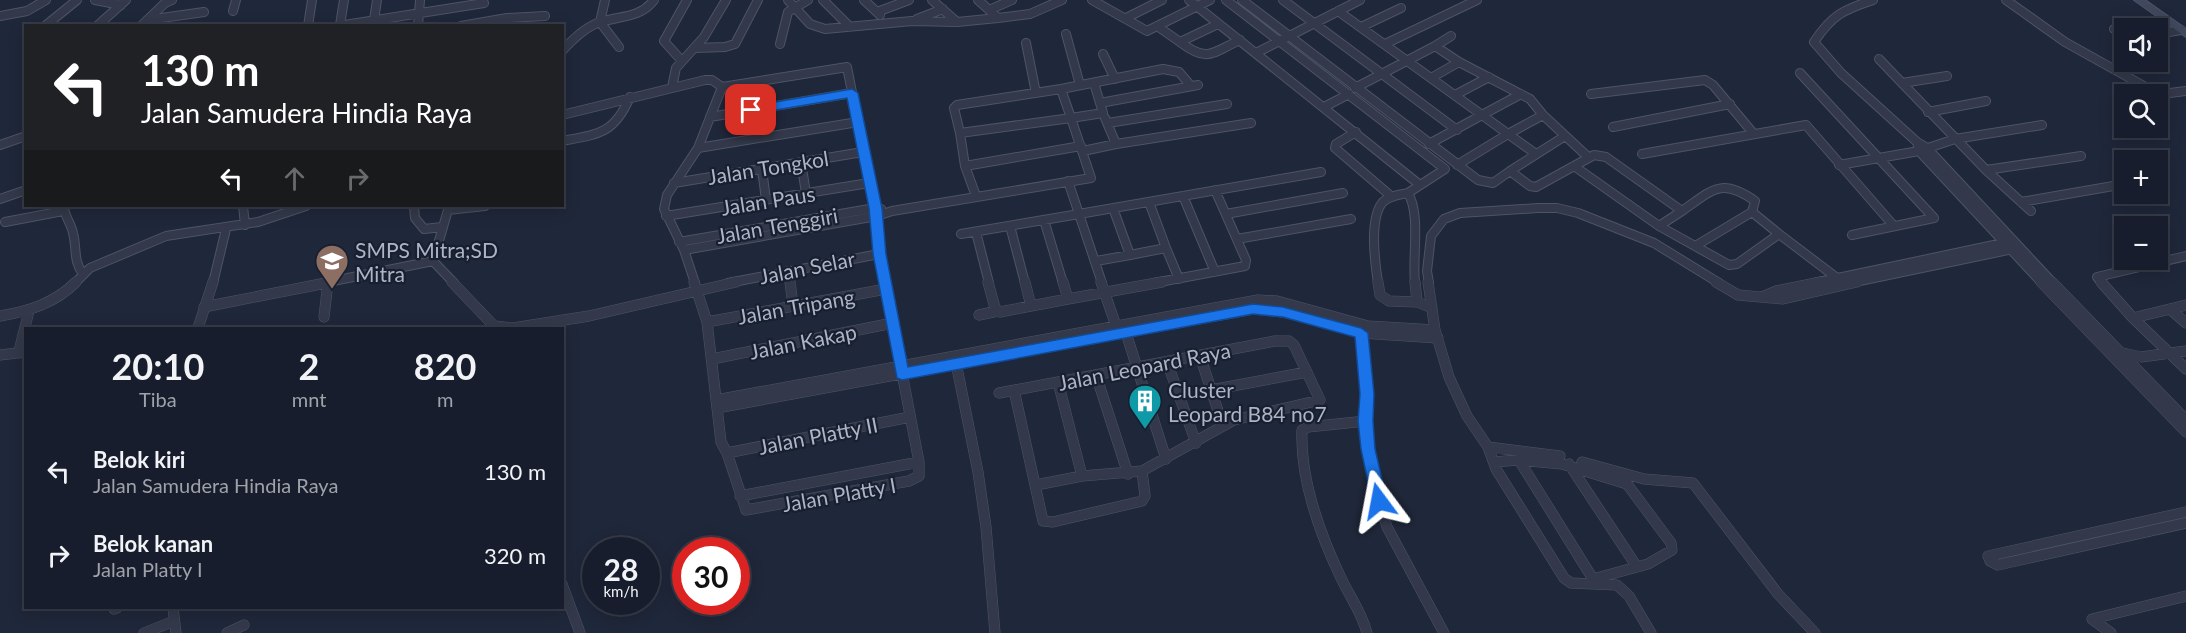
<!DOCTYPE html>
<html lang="id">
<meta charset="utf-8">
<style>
body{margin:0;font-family:Lato,sans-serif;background:#242a38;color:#f1f3f6;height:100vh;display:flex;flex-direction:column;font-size:22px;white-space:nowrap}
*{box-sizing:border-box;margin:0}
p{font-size:20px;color:#9ea2a9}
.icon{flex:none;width:33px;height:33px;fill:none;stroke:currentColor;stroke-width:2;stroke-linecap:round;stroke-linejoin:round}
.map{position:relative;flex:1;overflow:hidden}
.details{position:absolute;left:24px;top:327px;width:540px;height:282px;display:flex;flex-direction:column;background:#171d2c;border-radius:0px;box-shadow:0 3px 15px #0003,0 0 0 2px #363b48}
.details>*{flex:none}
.guide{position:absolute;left:24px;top:24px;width:540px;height:183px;border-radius:0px;box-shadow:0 3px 15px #0003,0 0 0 2px #363b48;background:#202124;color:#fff;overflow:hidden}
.tools{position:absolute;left:2114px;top:18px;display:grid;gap:12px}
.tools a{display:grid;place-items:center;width:54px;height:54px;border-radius:0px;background:#171d2c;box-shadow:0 3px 15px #0003,0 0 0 2px #363b48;font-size:30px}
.speed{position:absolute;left:582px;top:537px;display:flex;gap:12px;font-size:30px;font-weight:700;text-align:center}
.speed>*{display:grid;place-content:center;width:78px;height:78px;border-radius:50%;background:#171d2c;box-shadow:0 3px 15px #0003,0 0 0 2px #363b48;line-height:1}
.speed small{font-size:15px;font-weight:400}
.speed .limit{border:9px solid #d22;background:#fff;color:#111}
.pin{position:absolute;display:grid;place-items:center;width:51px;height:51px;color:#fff;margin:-26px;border-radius:12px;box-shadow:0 3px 9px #0006}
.me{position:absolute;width:66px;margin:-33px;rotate:347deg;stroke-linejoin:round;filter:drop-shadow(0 0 4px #0008)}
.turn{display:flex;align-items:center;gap:21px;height:126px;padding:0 18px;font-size:27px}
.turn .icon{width:78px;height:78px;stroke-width:2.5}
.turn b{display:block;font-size:42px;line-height:51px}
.lanes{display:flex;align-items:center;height:57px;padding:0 18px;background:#0003;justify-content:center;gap:30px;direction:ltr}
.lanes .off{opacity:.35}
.eta{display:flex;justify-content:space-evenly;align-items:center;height:102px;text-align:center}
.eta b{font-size:36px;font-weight:700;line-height:42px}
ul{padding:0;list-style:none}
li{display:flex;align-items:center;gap:18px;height:84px;padding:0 18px}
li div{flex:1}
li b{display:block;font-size:22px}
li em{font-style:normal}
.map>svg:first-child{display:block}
</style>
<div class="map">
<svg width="2186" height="633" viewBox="0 0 2186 633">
<rect width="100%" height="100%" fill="#1f273a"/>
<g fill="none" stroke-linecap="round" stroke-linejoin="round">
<g stroke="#4d5465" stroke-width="10">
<path id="minor-far1" d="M95 0 121 5
M605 0 600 22 619 47
M788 0 810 24 825 29 912 21 957 22 998 18 1030 14 1062 0
M823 0 850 27
M864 0 880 15
M932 0 957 22
M978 0 998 18
M1092 0 1147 31 1210 0
M1189 0 1420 185
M1226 0 1445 169 1408 193
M1242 0 1478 180 1493 183 1510 171 1530 186 1536 187 1574 166 1659 226 1729 265 1737 264 1779 234 1837 278
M1283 0 1457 130
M1873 0C1843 10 1832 15 1814 42L1841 73 1917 142
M2006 0 2065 42 2151 90 2162 94 2186 91
M989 10 1012 0
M233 11 236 0
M1338 11 1482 115 1521 94
M877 12 909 0
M0 16 27 11 46 0
M1126 18 1162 0
M917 19 943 9
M147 20 204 12
M374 20 377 0
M340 25 344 0
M45 26 77 0
M97 26 126 0
M141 26 165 3 172 0
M308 26 312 0
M338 26 484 3
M418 26 420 0
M461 26 507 18 545 16
M1157 26 1180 42 1218 24
M1361 27 1401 8
M2114 29 2124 35
M1066 34 1080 85
M2157 34 2181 30
M1180 42C1208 63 1211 53 1240 40
M1026 43 1036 93
M780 44 788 12 808 0
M1385 44 1477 0
M1435 46 1451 36
M696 48 725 47 735 44 758 0
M562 51C571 41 582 30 595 24 616 15 639 20 654 0
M1256 53 1360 0
M1103 54 1115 79
M1879 59 1902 83
M681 60 664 41 687 0
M1800 73 1934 218 1852 235
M1947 76 1902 83 1986 170 2031 211
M1431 78 1459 62
M672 87 676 68 704 37 726 0
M722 87 847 67 875 208 879 254 728 283
M1355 88 1435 46 1459 62 1530 99 1543 115 1588 157
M1061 89 1163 69 1179 72 1191 86
M1061 89 1071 118 960 133 954 108 957 105Z
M1591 94 1705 80 1713 85 1753 133
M1455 95 1489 77
M1100 103 1198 85
M1324 107 1349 94
M1928 112 1986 101
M562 115 705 80H712L722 87 698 148 667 195 664 209 684 250 695 283
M710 117 852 93
M1071 118 1103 113 1094 83
M1108 123 1227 104
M1613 127 1730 104
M1356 132 1336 144 1335 148 1392 197
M960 133 965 166 976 196
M562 141C599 134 614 134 630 97
M1116 144 1251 123
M1429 144 1482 115 1508 134 1457 165
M0 145 26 136
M698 148 858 122
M1083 151 1116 144 1105 118
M1536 154 1508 134 1543 115
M1642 154 1806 125 1893 225
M801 162 806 193
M1839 165 1919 151 1955 139 2042 125
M965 166 1081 146
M1574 166 1594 155 1606 157 1682 211 1659 226
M762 169 766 200
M1986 170 2081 156
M1510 171 1565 136
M674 183 863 152
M1183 196 1215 272
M0 199 26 190
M2021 202 2119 185
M64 206C64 216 71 223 73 233 77 248 73 261 83 274
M243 206 245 225
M414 206 415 218 424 229 442 227
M1682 211C1712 190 1721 177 1755 201L1752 212 1779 234
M1226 214 1343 193
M666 216 869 183
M1044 220 1063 283
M5 222 63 211
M1010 226 1025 283
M976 232 989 283
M961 234 1079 214 1068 181
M1237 239 1351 219
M679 242 875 208 881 209
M1697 245 1752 212
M1166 248 1179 279
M684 250 877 216 892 211 1091 178 1071 118
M879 254 885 283
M1130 255 1166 248 1149 202
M433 261 454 283
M433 261 448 210 485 206
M1096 261 1130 255 1113 208
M788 271 790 283
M75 283 90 268 166 236 258 222 306 206
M213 283 226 229
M323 283 433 261
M1102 283 1079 214 1321 172
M1154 283 1245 266 1246 260 1215 190
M1378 283C1375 263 1369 220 1382 203 1388 196 1399 195 1408 193 1421 215 1412 256 1415 283
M1429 283 1427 271 1431 236 1444 219 1460 213 1538 208H1557L1578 213 1654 243 1719 283
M1814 283 2008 242
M1850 283 2018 248
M2042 283 1919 151 1917 142 1927 148 2053 283
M2102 283 2097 277 2186 256"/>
</g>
<g stroke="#4d5465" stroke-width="11">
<path id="minor" d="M452 282 496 328
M694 282 707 322
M790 282 793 305
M885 282 886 289
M988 282 995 308 1000 312 1031 306 1025 282
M1101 282 1116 326
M1378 282 1380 295 1389 301 1417 302
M1415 282 1417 302
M1428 282 1435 330 1449 377 1467 416 1488 447 1496 469 1564 578 1571 583 1617 585 1629 596 1651 633
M1716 282 1738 295 1783 299 1857 282
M2041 282 2186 432
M2052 282 2186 420
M2101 282 2133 318 2186 369
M886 289 919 462V476L909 481 746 510 727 453 721 442 707 322Z
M1764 296 1776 291 1821 282
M1068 299 1162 282
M1417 302 1432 308
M1031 306 1068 299 1063 282
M204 307 331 282
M2170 309 2186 323
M979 315 998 311
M0 316C30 311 55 303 76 282
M324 317 328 282
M2133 318 2186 305
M495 326 513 328 589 316 736 282
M198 328 213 282
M1361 330 1367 394 1368 449 1379 501 1387 527 1444 633
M1126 333 1166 459
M26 352 20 347 29 311
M2123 353 2141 357 2186 351
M0 355 25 352
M1200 356 1223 426
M955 358 978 472 986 527 995 633
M712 359 893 323
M1167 362 1196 443
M1096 375 1128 474
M1058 382 1082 476
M1014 390 1043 521 1053 522 1142 501 1145 496 1142 471
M1211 390 1307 372
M999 393 1275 341H1289L1294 345 1320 400 1234 420 1142 471 1082 476 1036 485
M716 400 1258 300 1277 301 1368 326 1435 330
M717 408 1253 309 1283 312 1361 333 1438 338
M1366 421 1308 427 1302 430C1300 479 1320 534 1341 578 1350 597 1362 613 1367 633
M1488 447 1560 456
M727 453 910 417
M1519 460 1562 464 1627 484 1671 543 1672 550 1648 564 1593 579Z
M1494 462 1519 460
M1582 462 1644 479 1693 483 1778 594 1815 633
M1569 464 1637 567
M740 496 919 462
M2186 512 1988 556 1990 561 1998 565 2186 523
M562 584 580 633
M173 608 176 633
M114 609 117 608
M144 633 174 621
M227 633 244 625
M2111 633 2092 619 2186 596"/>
</g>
<g stroke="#4d5465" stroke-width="2">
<path id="secondary" d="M2134 0H2145L2186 29V37Z"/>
</g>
<use href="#minor-far1" stroke="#33394a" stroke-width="8"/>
<use href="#minor" stroke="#33394a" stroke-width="10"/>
<use href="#secondary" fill="#40485e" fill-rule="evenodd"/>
</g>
<path fill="#1a73e8" stroke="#114b97" stroke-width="1.5" d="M852 89 858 93 882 208 886 254 908 367 1253 304 1283 307 1361 328 1368 333 1374 394 1373 421 1375 449 1387 501 1385 506 1379 508 1374 506 1372 501 1361 449 1358 421 1360 394 1355 337 1283 317 1253 314 902 380 897 378 873 254 869 208 847 98 751 114 745 110 751 106Z"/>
<defs>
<g id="school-pin" transform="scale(1.725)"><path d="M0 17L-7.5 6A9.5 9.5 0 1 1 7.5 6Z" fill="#8d6e63" stroke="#181f2f"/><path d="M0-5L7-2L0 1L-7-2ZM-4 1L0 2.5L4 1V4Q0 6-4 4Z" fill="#fff"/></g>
<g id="building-pin" transform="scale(1.725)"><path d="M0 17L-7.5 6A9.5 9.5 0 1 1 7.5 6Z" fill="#0f9aa8" stroke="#181f2f"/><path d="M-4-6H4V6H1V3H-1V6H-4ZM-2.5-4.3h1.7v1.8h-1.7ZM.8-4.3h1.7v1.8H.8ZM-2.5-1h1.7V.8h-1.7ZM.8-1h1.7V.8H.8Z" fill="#fff"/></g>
</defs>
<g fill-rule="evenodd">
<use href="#school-pin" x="332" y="261"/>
<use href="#building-pin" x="1145" y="401"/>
</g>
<g text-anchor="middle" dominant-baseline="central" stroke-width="4.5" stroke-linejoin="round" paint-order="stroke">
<g font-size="21" fill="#adb4c7" stroke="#181f2f">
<text transform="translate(768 167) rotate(-9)">Jalan Tongkol</text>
<text transform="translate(768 200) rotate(-9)">Jalan Paus</text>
<text transform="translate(777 225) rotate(-10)">Jalan Tenggiri</text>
<text transform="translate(807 267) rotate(-11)">Jalan Selar</text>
<text transform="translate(796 306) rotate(-10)">Jalan Tripang</text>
<text transform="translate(803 341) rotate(-11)">Jalan Kakap</text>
<text transform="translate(1144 366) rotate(-11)">Jalan Leopard Raya</text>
<text transform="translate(818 435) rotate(-11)">Jalan Platty II</text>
<text transform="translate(839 494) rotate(-10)">Jalan Platty I</text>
</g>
<g font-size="21" fill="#adb4c7" stroke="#181f2f" text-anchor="start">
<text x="355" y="249">SMPS Mitra;SD<tspan x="355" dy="24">Mitra</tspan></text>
<text x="1168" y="389">Cluster<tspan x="1168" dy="24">Leopard B84 no7</tspan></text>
</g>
</g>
</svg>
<div class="tools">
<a><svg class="icon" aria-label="sound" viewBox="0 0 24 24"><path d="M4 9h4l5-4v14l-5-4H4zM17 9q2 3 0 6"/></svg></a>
<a><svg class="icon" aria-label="search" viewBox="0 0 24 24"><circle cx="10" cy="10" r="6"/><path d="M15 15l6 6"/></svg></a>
<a>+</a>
<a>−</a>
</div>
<div class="speed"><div>28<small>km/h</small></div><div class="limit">30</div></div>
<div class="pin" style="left:751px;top:110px;background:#d93025"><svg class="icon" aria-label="arrive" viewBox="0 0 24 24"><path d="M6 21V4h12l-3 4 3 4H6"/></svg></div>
<svg class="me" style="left:1379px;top:501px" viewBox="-20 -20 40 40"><path d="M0-17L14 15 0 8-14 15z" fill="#1a73e8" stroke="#fff" stroke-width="4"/></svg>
<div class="guide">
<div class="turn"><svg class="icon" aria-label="left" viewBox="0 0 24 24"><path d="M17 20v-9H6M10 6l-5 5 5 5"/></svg><div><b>130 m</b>Jalan Samudera Hindia Raya</div></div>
<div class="lanes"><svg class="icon" aria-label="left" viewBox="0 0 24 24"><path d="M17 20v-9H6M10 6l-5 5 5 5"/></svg><svg class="icon off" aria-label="ahead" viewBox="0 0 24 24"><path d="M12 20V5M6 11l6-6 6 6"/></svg><svg class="icon off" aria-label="right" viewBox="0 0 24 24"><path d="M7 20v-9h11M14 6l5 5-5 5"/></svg></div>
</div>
<section class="details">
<div class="eta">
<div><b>20:10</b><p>Tiba</p></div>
<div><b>2</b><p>mnt</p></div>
<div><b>820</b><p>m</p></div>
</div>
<ul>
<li><svg class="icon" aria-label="left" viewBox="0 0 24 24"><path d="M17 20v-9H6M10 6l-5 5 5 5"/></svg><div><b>Belok kiri</b><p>Jalan Samudera Hindia Raya</p></div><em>130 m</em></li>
<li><svg class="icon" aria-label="right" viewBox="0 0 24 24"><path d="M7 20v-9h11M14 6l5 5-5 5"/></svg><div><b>Belok kanan</b><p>Jalan Platty I</p></div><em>320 m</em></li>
</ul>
</section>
</div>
